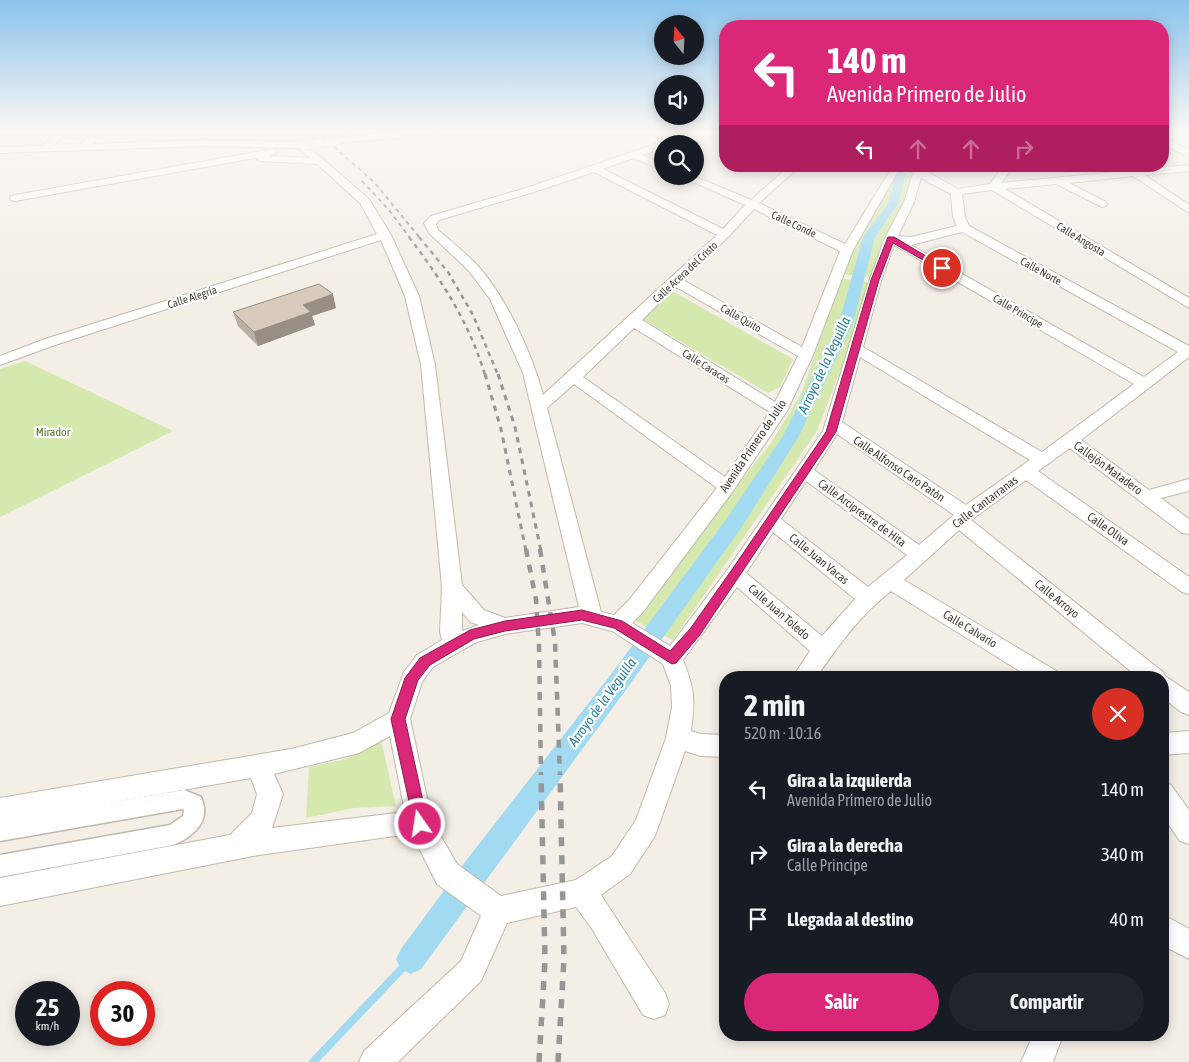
<!DOCTYPE html>
<html lang="es">
<meta charset="utf-8">
<style>
body{margin:0;font-family:"Asap Condensed",sans-serif;background:#20242c;color:#f1f3f6;height:100vh;display:flex;flex-direction:column;font-size:19px;white-space:nowrap}
*{box-sizing:border-box;margin:0}
p{font-size:16px;color:#9ea1a6}
.icon{flex:none;width:28px;height:28px;fill:none;stroke:currentColor;stroke-width:2;stroke-linecap:round;stroke-linejoin:round}
.map{position:relative;flex:1;overflow:hidden}
.panel{position:absolute;left:719px;top:671px;width:450px;height:370px;display:flex;flex-direction:column;background:#171b24;border-radius:20px;box-shadow:0 2px 12px #0003}
.panel>*{flex:none}
.top-card{position:absolute;left:719px;top:20px;width:450px;height:152px;border-radius:20px;box-shadow:0 2px 12px #0003;background:#db2777;color:#fff;overflow:hidden}
.needle{width:32px;rotate:342deg}
.buttons{position:absolute;left:654px;top:15px;display:grid;gap:10px}
.buttons a{display:grid;place-items:center;width:50px;height:50px;border-radius:50%;background:#171b24;box-shadow:0 2px 12px #0003;font-size:25px}
.speed{position:absolute;left:15px;top:981px;display:flex;gap:10px;font-size:25px;font-weight:700;text-align:center}
.speed>*{display:grid;place-content:center;width:65px;height:65px;border-radius:50%;background:#171b24;box-shadow:0 2px 12px #0003;line-height:1}
.speed small{font-size:12px;font-weight:400}
.speed .limit{border:8px solid #d22;background:#fff;color:#111}
.pin{position:absolute;display:grid;place-items:center;width:42px;height:42px;color:#fff;margin:-21px;border:2px solid #fff;border-radius:50%;box-shadow:0 1px 5px #0007}
.me{position:absolute;width:55px;margin:-28px;rotate:347deg;stroke-linejoin:round;filter:drop-shadow(0 0 4px #0008)}
.turn{display:flex;align-items:center;gap:18px;height:105px;padding:0 25px;font-size:22px}
.turn .icon{width:65px;height:65px;stroke-width:2.5}
.turn b{display:block;font-size:35px;line-height:42px}
.lanes{display:flex;align-items:center;height:48px;padding:0 25px;background:#0003;justify-content:center;gap:25px;direction:ltr}
.lanes .off{opacity:.35}
.round{display:grid;place-items:center;flex:none;width:52px;height:52px;border-radius:26px;background:#20242c}
.headline{display:flex;align-items:center;justify-content:space-between;height:85px;padding:0 25px}
h1{font-size:30px;font-weight:700;line-height:38px}
.action{display:flex;gap:10px;margin-top:auto;padding:10px 25px}
.action a{flex:1;height:58px;border-radius:30px;background:#db2777;color:#fff;font-size:20px;font-weight:700;line-height:58px;text-align:center}
.action a+a{background:#20242c;color:#f1f3f6}
ul{padding:0;list-style:none}
li{display:flex;align-items:center;gap:15px;height:65px;padding:0 25px}
li div{flex:1}
li b{display:block;font-size:19px}
li em{font-style:normal}
.map>svg:first-child{display:block}
</style>
<div class="map">
<svg width="1189" height="1062" viewBox="0 0 1189 1062">
<rect width="100%" height="100%" fill="#f3eee6"/>
<path fill="#d5e8ae" d="M886 172 913 175 906 201 882 242 871 277 842 274 858 238 882 194Z
M836 278 874 283 817 431 673 640 632 619 771 443 802 392 829 314Z
M674 292 793 359 780 387 768 393 641 318 662 297Z
M25 361 173 431 0 517V369Z
M381 740 396 806 353 808 306 818 309 767 346 759Z"/>
<g fill="none" stroke-linecap="round" stroke-linejoin="round">
<path stroke="#a1daf1" stroke-width="8" d="M313 1062 411 959"/>
<path fill="#a1daf1" fill-rule="evenodd" d="M901 171 906 174 898 204 875 237 853 323 799 436 741 528 628 687 421 969 411 974 401 969 396 959 401 949 465 862 612 673 727 518 783 436 839 323 863 237 888 204 896 174Z"/>
<g stroke="#c2b7ab" stroke-width="3">
<path id="pedestrian" d="M184 790 201 797C212 821 193 837 173 845L0 877V855L170 825 183 816 184 810 183 809 0 841V821Z"/>
</g>
<g stroke="#c2b7ab" stroke-width="2">
<path id="minor" d="M60 131H70L54 145 80 144 96 131H106L92 144 203 140 301 142 304 143 369 199 391 235 419 296 435 365 462 585 484 610 505 618 579 607 523 373 490 299 469 271 429 233 424 223 431 216 526 188 694 131H705L704 133 676 144H662V148L642 155 662 164V170L633 158 603 169 723 229 745 205 680 176H694L751 200 789 166H800L759 203 845 244 893 166H901L853 250 813 355 787 411 733 491 643 612 632 623 670 646 728 569 823 431 869 281 885 238 904 202 913 173 908 168 909 166H917L958 189 990 184 1003 166H1014L1001 183 1189 165V171L1145 175 1189 205V213L1133 176 1069 183 1106 202 1107 204 1106 206 1102 207 1056 184 1005 189 1189 298V308L992 190 962 194 965 217 969 226 1189 346V357L1081 440 1149 490 1189 479V491L1161 498 1189 519V534L1182 533 1070 448 1038 471 1189 577V594L1182 592 1026 480 971 520 1163 672 1165 676 1189 692V715L1181 712 1162 697V678H1139L959 530 904 580 1058 672 1061 678H1031L891 591C861 614 837 647 816 678H792L810 651 737 587 683 660C695 690 695 701 691 731L701 734 725 735V757L701 756 685 751 655 836 630 874 601 895 665 993 669 1004 665 1015 654 1019 643 1015 592 929 576 907 507 923 481 981 398 1062H359L364 1051 461 961 481 916 437 884 413 836H395L253 856 0 906V878L230 835 252 813 257 794 251 778 0 822V798L291 749 353 733 389 713 404 672 417 655 442 640 440 632 442 587 421 365 405 296 381 240 55 345 0 365V356L45 339 377 234 360 203 317 164 260 161 255 158 15 201 11 200 10 198 11 196 15 195 273 149 278 152 269 156 310 158 299 148 203 146 0 153V147L42 146ZM594 172 717 235 543 395C532 353 507 299 478 266 466 253 451 241 438 230L436 224 439 220 534 192ZM921 178 951 194 953 217 957 226 911 237 898 236 914 202ZM754 209 840 251 802 347 683 280 729 236ZM962 232 1178 352 1144 377 911 245ZM894 245 1134 384 1042 452 863 347 881 281ZM676 287 798 356 775 402 642 320ZM634 328 770 412 725 477 583 377ZM860 357 1030 460 966 505 842 422ZM574 384 717 488 629 600 614 615 601 612 547 408ZM837 434 954 515 919 545 814 470ZM806 481 907 555 868 587 781 519ZM773 532 855 599 822 636 746 573ZM462 612 470 622 479 625 462 631ZM582 623 612 631 663 664 671 686 672 707 666 738 636 820 612 856 576 880 501 896 457 864 432 821 410 719 422 682 433 667 462 650 477 642 505 634ZM390 736 405 812 272 828 283 794 274 774 359 753Z
M414 131H447L442 134 338 143 333 140 338 137Z
M1162 137 1189 150V157L1162 144Z
M1189 731V753L1162 755V733Z
M1162 782 1171 785 1189 810V844L1180 841 1162 815Z
M1162 914 1189 929V959L1162 945Z
M1033 1035H1063L1053 1062H1021Z"/>
</g>
<use href="#pedestrian" fill="#fff" fill-rule="evenodd"/>
<use href="#minor" fill="#fff" fill-rule="evenodd"/>
<path stroke="#969696" stroke-width="2" stroke-dasharray="4 4" stroke-linecap="butt" d="M306 131 319 143
M316 131 374 182 420 238
M362 181 388 209 410 238"/>
<path stroke="#969696" stroke-width="2.5" stroke-dasharray="4.5 4.5" stroke-linecap="butt" d="M409 237C441 279 470 324 485 375
M419 237 448 272 473 315 498 375"/>
<path stroke="#969696" stroke-width="3" stroke-dasharray="5.5 5.5" stroke-linecap="butt" d="M485 374 501 429 526 551
M498 374 515 427 541 551"/>
<path stroke="#969696" stroke-width="4.5" stroke-dasharray="8 8" stroke-linecap="butt" d="M526 549 536 600 539 645 541 775
M540 549 555 642 560 775"/>
<path stroke="#969696" stroke-width="5.5" stroke-dasharray="9 9" stroke-linecap="butt" d="M539 1062 545 960 541 774
M558 1062 564 959 560 774"/>
<g stroke="#c2b7ab" stroke-width="9" stroke-linecap="butt">
<path id="pedestrian-bridge" d="M306 146 338 140"/>
</g>
<use href="#pedestrian-bridge" stroke="#fff" stroke-width="8"/>
</g>
<path fill="#baafa3" d="M336 308 312 316 315 325 258 346 238 326 233 312Z"/>
<path fill="#978e85" d="M333 294 336 308 312 316 315 325 258 346 254 332 303 305Z"/>
<path fill="#d8cbbe" stroke="#978e85" d="M319 284 333 294 303 305 311 312 254 332 233 312Z"/>
<linearGradient id="sky" x2="0" y2="1"><stop stop-color="#8bc3ec"/><stop offset="0.47" stop-color="#faf7f4"/><stop offset="1" stop-color="#faf7f4" stop-opacity="0"/></linearGradient>
<rect width="1189" height="279" fill="url(#sky)"/>
<path fill="#db2777" stroke="#8e194d" d="M888 237H894L946 268 939 269 893 243 879 280 836 432 699 636 676 663 672 664 614 628 582 620 505 631 474 639 430 665 418 680 405 719 428 824 426 829 420 831 415 829 391 719 405 678 420 658 470 630 505 621 582 610 622 621 670 651 690 629 731 571 826 432 871 280Z"/>
<g text-anchor="middle" dominant-baseline="central" stroke-width="4.5" stroke-linejoin="round" paint-order="stroke">
<g font-size="11" fill="#463d35" stroke="#fff">
<text transform="translate(794 224) rotate(25)">Calle Conde</text>
<text transform="translate(1081 239) rotate(31)">Calle Angosta</text>
<text transform="translate(1041 271) rotate(29)">Calle Norte</text>
<text transform="translate(685 272) rotate(-43)">Calle Acera del Cristo</text>
<text transform="translate(192 297) rotate(-18)">Calle Alegría</text>
<text transform="translate(1018 311) rotate(30)">Calle Principe</text>
<text transform="translate(741 318) rotate(30)">Calle Quito</text>
<text transform="translate(706 366) rotate(32)">Calle Caracas</text>
</g>
<g font-size="12" fill="#507927" stroke="#fff">
<text x="53" y="432">Mirador</text>
</g>
<g font-size="12" fill="#463d35" stroke="#fff">
<text transform="translate(753 446) rotate(-56)">Avenida Primero de Julio</text>
<text transform="translate(1108 468) rotate(36)">Callejón Matadero</text>
<text transform="translate(899 469) rotate(34)">Calle Alfonso Caro Patón</text>
<text transform="translate(985 502) rotate(-37)">Calle Cantarranas</text>
<text transform="translate(862 513) rotate(36)">Calle Arciprestre de Hita</text>
<text transform="translate(1108 529) rotate(35)">Calle Oliva</text>
<text transform="translate(819 559) rotate(39)">Calle Juan Vacas</text>
<text transform="translate(1057 599) rotate(39)">Calle Arroyo</text>
<text transform="translate(779 612) rotate(41)">Calle Juan Toledo</text>
<text transform="translate(970 629) rotate(31)">Calle Calvario</text>
</g>
<g font-size="14" font-style="italic" fill="#297fa4" stroke="#fff">
<text transform="translate(824 365) rotate(-65)">Arroyo de la Veguilla</text>
<text transform="translate(602 702) rotate(-54)">Arroyo de la Veguilla</text>
</g>
</g>
</svg>
<div class="buttons">
<a><svg class="needle" viewBox="-14 -14 28 28"><path d="M0-13l5 13h-10z" fill="#e53935"/><path d="M0 13l5-13h-10z" fill="#9ea1a6"/></svg></a>
<a><svg class="icon" aria-label="sound" viewBox="0 0 24 24"><path d="M4 9h4l5-4v14l-5-4H4zM17 9q2 3 0 6"/></svg></a>
<a><svg class="icon" aria-label="search" viewBox="0 0 24 24"><circle cx="10" cy="10" r="6"/><path d="M15 15l6 6"/></svg></a>
</div>
<div class="speed"><div>25<small>km/h</small></div><div class="limit">30</div></div>
<div class="pin" style="left:942px;top:268px;background:#d93025"><svg class="icon" aria-label="arrive" viewBox="0 0 24 24"><path d="M6 21V4h12l-3 4 3 4H6"/></svg></div>
<svg class="me" style="left:420px;top:824px" viewBox="-20 -20 40 40"><circle r="17" fill="#db2777" stroke="#fff" stroke-width="3"/><path d="M0-11L8 9 0 5-8 9z" fill="#fff"/></svg>
<div class="top-card">
<div class="turn"><svg class="icon" aria-label="left" viewBox="0 0 24 24"><path d="M17 20v-9H6M10 6l-5 5 5 5"/></svg><div><b>140 m</b>Avenida Primero de Julio</div></div>
<div class="lanes"><svg class="icon" aria-label="left" viewBox="0 0 24 24"><path d="M17 20v-9H6M10 6l-5 5 5 5"/></svg><svg class="icon off" aria-label="ahead" viewBox="0 0 24 24"><path d="M12 20V5M6 11l6-6 6 6"/></svg><svg class="icon off" aria-label="ahead" viewBox="0 0 24 24"><path d="M12 20V5M6 11l6-6 6 6"/></svg><svg class="icon off" aria-label="right" viewBox="0 0 24 24"><path d="M7 20v-9h11M14 6l5 5-5 5"/></svg></div>
</div>
<section class="panel">
<div class="headline"><div><h1>2 min</h1><p>520 m · 10:16</p></div><a class="round" style="background:#d93025;color:#fff"><svg class="icon" aria-label="close" viewBox="0 0 24 24"><path d="M6 6l12 12M18 6L6 18"/></svg></a></div>
<ul>
<li><svg class="icon" aria-label="left" viewBox="0 0 24 24"><path d="M17 20v-9H6M10 6l-5 5 5 5"/></svg><div><b>Gira a la izquierda</b><p>Avenida Primero de Julio</p></div><em>140 m</em></li>
<li><svg class="icon" aria-label="right" viewBox="0 0 24 24"><path d="M7 20v-9h11M14 6l5 5-5 5"/></svg><div><b>Gira a la derecha</b><p>Calle Principe</p></div><em>340 m</em></li>
<li><svg class="icon" aria-label="arrive" viewBox="0 0 24 24"><path d="M6 21V4h12l-3 4 3 4H6"/></svg><div><b>Llegada al destino</b></div><em>40 m</em></li>
</ul>
<div class="action"><a>Salir</a><a>Compartir</a></div>
</section>
</div>
